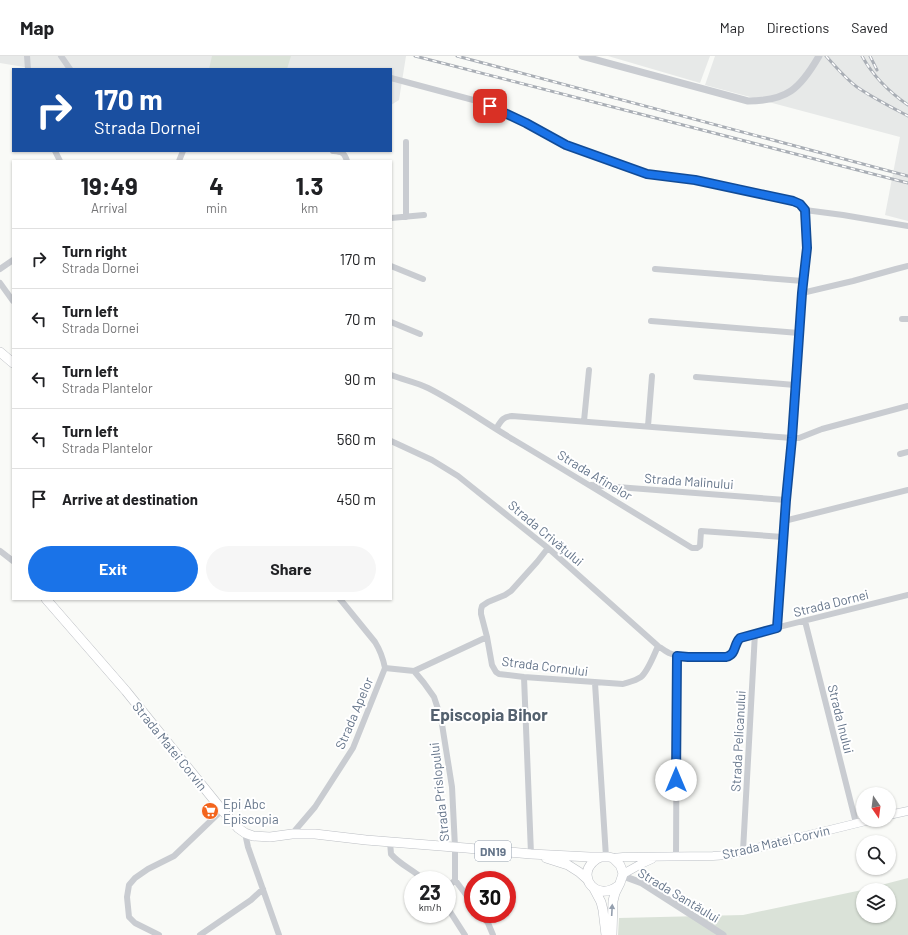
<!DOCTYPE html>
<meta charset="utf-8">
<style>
body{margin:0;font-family:Barlow,sans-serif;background:#f6f6f6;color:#202124;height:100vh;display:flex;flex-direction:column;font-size:15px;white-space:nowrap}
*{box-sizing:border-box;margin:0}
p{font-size:13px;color:#757577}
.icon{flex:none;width:22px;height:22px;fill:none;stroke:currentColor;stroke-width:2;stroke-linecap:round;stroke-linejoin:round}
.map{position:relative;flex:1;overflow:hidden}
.details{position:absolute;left:12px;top:104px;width:380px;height:440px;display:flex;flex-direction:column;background:#fff;border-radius:0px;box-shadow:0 1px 3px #0004}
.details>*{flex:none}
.banner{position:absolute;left:12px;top:12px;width:380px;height:84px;border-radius:0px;box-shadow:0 1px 3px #0004;background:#1a4fa0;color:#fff;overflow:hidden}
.needle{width:26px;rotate:166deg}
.controls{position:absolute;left:856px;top:731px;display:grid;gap:8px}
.controls a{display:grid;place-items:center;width:40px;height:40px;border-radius:50%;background:#fff;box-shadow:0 1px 3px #0004;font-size:20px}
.speed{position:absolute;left:404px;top:815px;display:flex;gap:8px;font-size:20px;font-weight:700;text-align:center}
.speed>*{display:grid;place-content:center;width:52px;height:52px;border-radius:50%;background:#fff;box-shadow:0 1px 3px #0004;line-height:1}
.speed small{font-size:10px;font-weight:400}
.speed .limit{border:6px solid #d22;background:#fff;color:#111}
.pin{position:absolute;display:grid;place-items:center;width:34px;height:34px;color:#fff;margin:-17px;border-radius:8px;box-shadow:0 2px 6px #0006}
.me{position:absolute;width:44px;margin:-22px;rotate:0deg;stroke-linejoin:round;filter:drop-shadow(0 0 3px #0008)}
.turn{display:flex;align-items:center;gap:14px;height:84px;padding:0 16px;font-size:18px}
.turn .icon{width:52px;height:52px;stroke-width:2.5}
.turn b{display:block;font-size:28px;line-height:34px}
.eta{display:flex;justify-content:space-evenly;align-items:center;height:68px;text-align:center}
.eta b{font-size:24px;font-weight:700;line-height:28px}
.action{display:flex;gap:8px;margin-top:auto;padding:8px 16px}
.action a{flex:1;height:46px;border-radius:24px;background:#1a73e8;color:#fff;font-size:16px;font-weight:700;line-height:46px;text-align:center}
.action a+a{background:#f6f6f6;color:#202124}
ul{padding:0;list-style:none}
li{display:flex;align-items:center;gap:12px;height:60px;padding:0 16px;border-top:1px solid #e0e0e0}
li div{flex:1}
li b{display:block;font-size:15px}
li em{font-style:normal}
header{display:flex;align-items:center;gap:24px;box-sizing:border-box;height:56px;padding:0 20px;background:#fff;border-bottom:1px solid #e0e0e0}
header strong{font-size:19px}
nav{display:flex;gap:22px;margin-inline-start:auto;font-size:14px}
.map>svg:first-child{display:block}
</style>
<header>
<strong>Map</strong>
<nav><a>Map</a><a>Directions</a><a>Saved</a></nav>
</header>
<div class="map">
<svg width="908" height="879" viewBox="0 0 908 879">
<rect width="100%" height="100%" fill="#f9faf7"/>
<path fill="#e7e9e8" d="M0 0H406L399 44 391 49V13H36L0 7Z
M608 0H710L700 27Z
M715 0H908V165L885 159 900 81 705 29Z"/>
<path fill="#dae2d8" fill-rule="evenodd" d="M212 0H291L287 13H209Z
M908 822V879H618L619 862 743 859 862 834ZM863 834H889V860H863Z"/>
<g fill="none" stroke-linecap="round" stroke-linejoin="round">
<g stroke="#bdc1c7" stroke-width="9">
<path id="secondary" d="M889 759 908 755
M613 802 623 801 713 800 728 799 870 764
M623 818 641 808 652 803"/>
</g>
<g stroke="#bcbfc4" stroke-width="10">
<path id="primary" d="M0 296 13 307
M46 543 126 635 222 754 238 772 245 777 253 780 270 781 292 778H315L366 784 466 792 531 798 590 801H609L613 802 620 809 622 814 623 818 620 827 615 837 613 845 612 879
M601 801C598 802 595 804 593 806 577 821 596 846 618 830
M546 802 568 809 579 816 588 824
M593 831 601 846 603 854 606 879"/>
</g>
<path stroke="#c9ccd1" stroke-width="6" d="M27 0 28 13
M61 0 70 13
M391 22 477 45 502 55 566 89 647 118 695 124 793 145 801 149 805 154 807 192 802 237 792 382 786 444 777 572
M55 95 60 105
M333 95C342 96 344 96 347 105
M179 105 183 95
M805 154 843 159 908 170
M406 161V86
M391 162 424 159
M391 210 423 223
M0 213 13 204
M655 213 803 225
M0 227 13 245
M802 237 853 225 896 213 908 210
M902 263H908
M651 265 799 277
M391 266 420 278
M391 319C404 324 416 326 428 332 458 347 485 367 514 384 573 419 633 456 692 492H697L700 490 701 475 783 481
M696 321 795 329
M584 365 589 314
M648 370 652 320
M496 373C501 365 502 361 512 360L792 382H799L822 373 908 350
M391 385 432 404 458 420 548 492 658 590C661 592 665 595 669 597 685 604 708 601 726 601 738 598 731 585 743 580L908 539
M900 398 908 396
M591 429 786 444
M784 465 908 434
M548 492 537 506 511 535 505 539 488 546 482 550 481 554V558L487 581 492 609 496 616 499 618 524 621 623 628C629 626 635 625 641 621 648 615 654 599 658 590
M0 495 13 505
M805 565 856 767
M385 612 414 615 424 627 434 641 441 662 452 731 455 791V824L473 848
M414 615 487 581
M524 621 531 798
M595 627 606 801
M245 777 248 791 279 879
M292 778 315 751 353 692 385 612C383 602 380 594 375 586L340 543
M390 786 391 798C400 809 414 814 424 824
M743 795 755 577
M676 801 677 600
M447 832 455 824
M447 851 465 879
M481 858 488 867 493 879
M159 879 135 867 129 861 127 841 129 829 135 822 148 813 174 800 222 754
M200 879 251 844 263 833"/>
<path stroke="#c9ccd1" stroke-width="7" d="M582 0 748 45C787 45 800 33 819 0
M623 820 642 827 723 879"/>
<use href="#secondary" stroke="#fff" stroke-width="8"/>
<use href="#primary" stroke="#fff" stroke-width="9"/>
<g stroke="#a9aeb5" stroke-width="3">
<path id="rail" d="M415 0 908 127
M457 0 908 120
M826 0C836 11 845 22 857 31 873 42 891 51 908 60
M862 0C873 20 889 36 908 49
M870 0 877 14"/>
</g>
<use href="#rail" stroke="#fff" stroke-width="1.5" stroke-dasharray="4.5" stroke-linecap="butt"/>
</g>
<defs><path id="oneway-solid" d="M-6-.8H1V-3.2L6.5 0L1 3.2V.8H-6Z"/></defs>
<use fill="#949fae" href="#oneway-solid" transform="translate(612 854) rotate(-87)"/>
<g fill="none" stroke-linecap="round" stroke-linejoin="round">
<g stroke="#114b97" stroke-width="10">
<path id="route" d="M490 50 526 67 566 89 647 118 695 124 793 145 800 148 805 154 807 192 802 237 792 382 786 444 777 572 740 582C733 589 737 598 726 601H688L677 600 676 724"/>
</g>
<use href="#route" stroke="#1a73e8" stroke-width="7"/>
</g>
<defs>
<g id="supermarket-disc" transform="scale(0.9)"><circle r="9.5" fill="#f3651d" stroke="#fff"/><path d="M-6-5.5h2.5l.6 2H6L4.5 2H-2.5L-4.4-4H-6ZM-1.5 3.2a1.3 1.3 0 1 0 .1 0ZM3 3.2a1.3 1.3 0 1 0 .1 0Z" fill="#fff"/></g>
</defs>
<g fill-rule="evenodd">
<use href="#supermarket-disc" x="210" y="755"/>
</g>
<g text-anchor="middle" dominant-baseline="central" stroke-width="4" stroke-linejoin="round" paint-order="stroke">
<rect fill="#fff" stroke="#949fae" stroke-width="1" x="475" y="785" width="36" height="20" rx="3"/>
<g font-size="12" font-weight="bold" fill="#66768b">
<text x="493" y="795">DN19</text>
</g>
<g font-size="13" fill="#66768b" stroke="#fff">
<text transform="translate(595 419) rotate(31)">Strada Afinelor</text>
<text transform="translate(689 425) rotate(4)">Strada Malinului</text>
<text transform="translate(546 477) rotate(40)">Strada Crivățului</text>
<text transform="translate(831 547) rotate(-14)">Strada Dornei</text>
<text transform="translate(545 610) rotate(7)">Strada Cornului</text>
<text transform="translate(354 657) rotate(-67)">Strada Apelor</text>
<text transform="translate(841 663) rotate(76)">Strada Inului</text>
<text transform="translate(738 685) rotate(-87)">Strada Pelicanului</text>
<text transform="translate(170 690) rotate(51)">Strada Matei Corvin</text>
<text transform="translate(439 736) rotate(-96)">Strada Prislopului</text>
<text transform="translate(776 786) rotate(-13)">Strada Matei Corvin</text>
<text transform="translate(679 839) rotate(31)">Strada Santăului</text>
</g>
<g font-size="13" fill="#66768b" stroke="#fff" text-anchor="start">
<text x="223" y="748">Epi Abc<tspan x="223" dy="15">Episcopia</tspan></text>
</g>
<g font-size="17" font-weight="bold" fill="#54616f" stroke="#fff">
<text x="489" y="658">Episcopia Bihor</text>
</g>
</g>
</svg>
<div class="controls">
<a><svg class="needle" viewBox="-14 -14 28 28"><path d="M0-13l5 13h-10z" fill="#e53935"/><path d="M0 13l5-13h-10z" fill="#757577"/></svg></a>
<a><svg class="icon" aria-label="search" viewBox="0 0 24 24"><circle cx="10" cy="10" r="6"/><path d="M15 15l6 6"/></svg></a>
<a><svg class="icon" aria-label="layers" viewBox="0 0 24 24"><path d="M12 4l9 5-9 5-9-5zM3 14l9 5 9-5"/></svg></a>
</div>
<div class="speed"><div>23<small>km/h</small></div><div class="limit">30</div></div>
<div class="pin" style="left:490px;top:50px;background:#d93025"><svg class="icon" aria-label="arrive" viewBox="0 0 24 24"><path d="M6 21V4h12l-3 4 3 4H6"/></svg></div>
<svg class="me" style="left:676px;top:724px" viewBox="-20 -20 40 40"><circle r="19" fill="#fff"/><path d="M0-13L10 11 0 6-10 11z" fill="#1a73e8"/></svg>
<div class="banner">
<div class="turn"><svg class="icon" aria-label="right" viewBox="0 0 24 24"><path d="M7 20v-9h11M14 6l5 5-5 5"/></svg><div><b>170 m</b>Strada Dornei</div></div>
</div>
<section class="details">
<div class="eta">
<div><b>19:49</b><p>Arrival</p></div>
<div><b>4</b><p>min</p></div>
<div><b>1.3</b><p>km</p></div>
</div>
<ul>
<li><svg class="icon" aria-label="right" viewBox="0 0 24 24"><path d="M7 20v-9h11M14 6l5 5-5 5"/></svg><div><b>Turn right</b><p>Strada Dornei</p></div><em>170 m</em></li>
<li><svg class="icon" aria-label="left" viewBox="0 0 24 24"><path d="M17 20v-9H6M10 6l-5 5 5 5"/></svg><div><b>Turn left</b><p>Strada Dornei</p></div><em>70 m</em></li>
<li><svg class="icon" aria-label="left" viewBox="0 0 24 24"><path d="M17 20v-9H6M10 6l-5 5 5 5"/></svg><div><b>Turn left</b><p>Strada Plantelor</p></div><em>90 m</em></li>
<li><svg class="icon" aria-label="left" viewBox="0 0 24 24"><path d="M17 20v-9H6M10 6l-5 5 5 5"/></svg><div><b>Turn left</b><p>Strada Plantelor</p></div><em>560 m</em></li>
<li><svg class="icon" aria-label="arrive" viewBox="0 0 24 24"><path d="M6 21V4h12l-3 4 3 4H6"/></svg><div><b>Arrive at destination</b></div><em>450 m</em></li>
</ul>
<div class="action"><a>Exit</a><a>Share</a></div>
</section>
</div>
